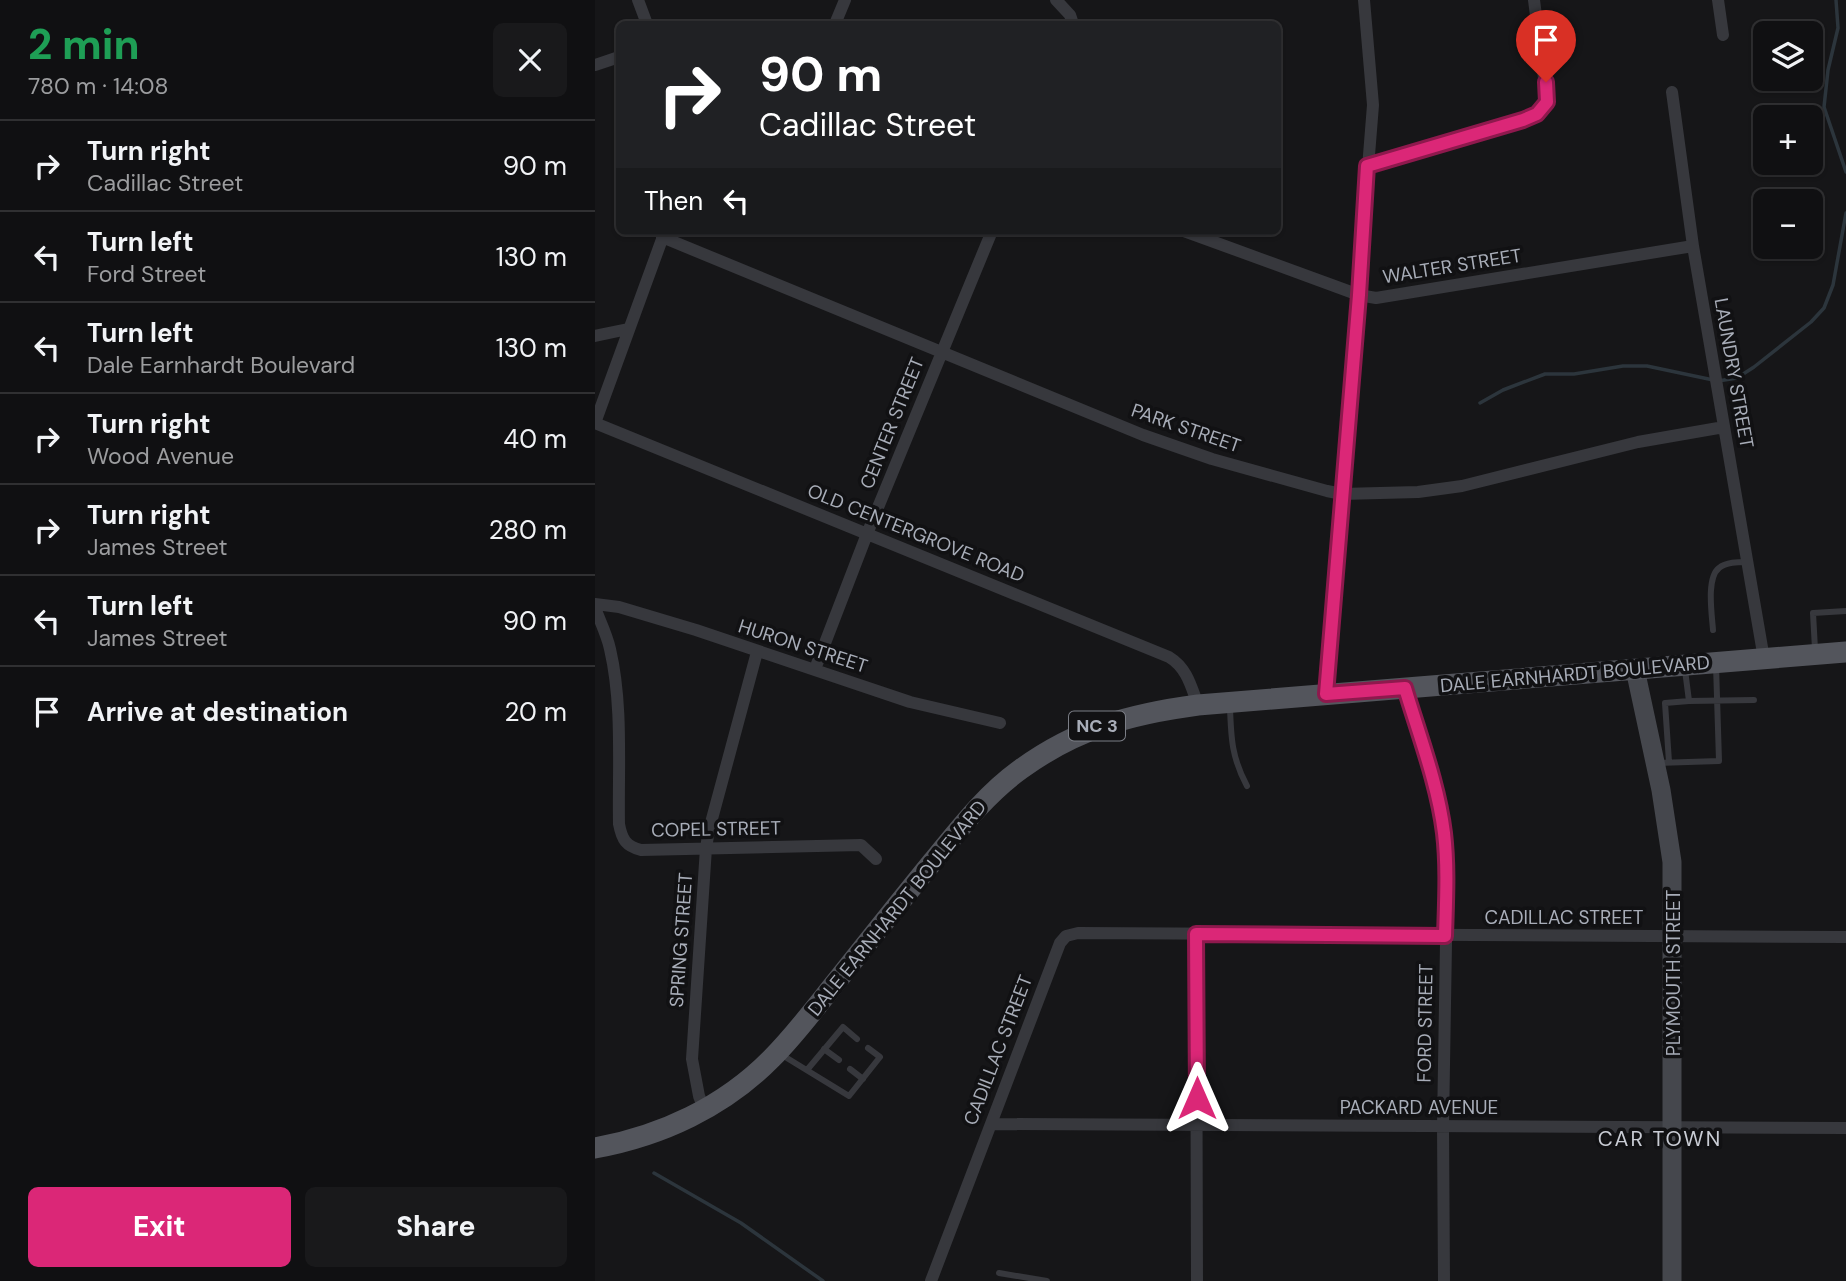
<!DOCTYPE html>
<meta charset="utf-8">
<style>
body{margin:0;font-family:"DM Sans",sans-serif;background:#19191b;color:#f1f3f6;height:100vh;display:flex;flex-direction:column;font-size:26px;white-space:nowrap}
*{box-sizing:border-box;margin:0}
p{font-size:23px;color:#9c9d9f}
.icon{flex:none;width:38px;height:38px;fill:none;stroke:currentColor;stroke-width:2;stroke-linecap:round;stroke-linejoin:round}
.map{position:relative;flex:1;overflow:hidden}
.details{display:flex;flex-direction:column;background:#101012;width:595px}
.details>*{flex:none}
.guide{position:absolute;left:21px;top:21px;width:665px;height:214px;border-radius:10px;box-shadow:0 2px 5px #0004,0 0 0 2px #303032;background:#202124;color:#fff;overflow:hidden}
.fabs{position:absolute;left:1158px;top:21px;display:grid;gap:14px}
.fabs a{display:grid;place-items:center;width:70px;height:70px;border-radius:10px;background:#101012;box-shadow:0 2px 5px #0004,0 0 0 2px #303032;font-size:35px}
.pin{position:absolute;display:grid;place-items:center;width:60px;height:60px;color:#fff;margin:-72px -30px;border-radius:50% 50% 50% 0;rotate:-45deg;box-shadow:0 0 7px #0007}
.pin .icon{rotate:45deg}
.me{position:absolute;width:77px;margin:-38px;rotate:0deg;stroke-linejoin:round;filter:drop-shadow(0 0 5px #0008)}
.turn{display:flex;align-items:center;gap:24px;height:147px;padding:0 28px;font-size:32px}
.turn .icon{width:91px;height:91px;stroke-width:2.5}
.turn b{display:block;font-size:49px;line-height:60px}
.then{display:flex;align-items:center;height:66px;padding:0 28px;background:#0003;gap:14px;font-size:26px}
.round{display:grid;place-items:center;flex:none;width:74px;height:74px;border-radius:10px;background:#19191b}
.summary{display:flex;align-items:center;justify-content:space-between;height:119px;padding:0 28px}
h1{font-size:42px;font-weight:800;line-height:52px;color:#1e9e55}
.primary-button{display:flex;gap:14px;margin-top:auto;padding:14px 28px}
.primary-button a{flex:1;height:80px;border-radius:10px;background:#db2777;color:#fff;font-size:28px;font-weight:800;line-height:80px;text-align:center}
.primary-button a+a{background:#19191b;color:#f1f3f6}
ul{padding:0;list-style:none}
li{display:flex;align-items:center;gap:21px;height:91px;padding:0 28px;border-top:2px solid #303032}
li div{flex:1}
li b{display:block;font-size:26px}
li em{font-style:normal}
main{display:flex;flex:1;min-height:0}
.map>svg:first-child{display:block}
</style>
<main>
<section class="details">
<div class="summary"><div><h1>2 min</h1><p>780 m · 14:08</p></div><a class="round"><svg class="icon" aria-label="close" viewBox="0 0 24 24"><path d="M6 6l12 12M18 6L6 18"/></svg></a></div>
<ul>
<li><svg class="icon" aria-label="right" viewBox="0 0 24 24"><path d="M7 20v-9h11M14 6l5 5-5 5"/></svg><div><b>Turn right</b><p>Cadillac Street</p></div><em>90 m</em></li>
<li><svg class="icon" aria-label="left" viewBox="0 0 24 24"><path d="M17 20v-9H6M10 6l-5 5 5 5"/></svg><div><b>Turn left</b><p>Ford Street</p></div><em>130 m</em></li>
<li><svg class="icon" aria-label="left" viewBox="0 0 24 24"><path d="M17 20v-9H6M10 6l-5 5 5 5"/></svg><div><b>Turn left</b><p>Dale Earnhardt Boulevard</p></div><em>130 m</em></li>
<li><svg class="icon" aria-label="right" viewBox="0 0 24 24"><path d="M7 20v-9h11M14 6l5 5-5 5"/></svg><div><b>Turn right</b><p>Wood Avenue</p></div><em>40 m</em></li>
<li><svg class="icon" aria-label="right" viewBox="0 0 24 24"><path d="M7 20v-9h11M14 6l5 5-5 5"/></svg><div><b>Turn right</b><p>James Street</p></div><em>280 m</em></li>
<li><svg class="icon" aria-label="left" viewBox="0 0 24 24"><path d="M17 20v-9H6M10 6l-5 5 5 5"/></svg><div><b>Turn left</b><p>James Street</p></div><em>90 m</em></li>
<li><svg class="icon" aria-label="arrive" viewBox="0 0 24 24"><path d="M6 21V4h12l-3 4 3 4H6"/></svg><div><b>Arrive at destination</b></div><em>20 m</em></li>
</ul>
<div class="primary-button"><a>Exit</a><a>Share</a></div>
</section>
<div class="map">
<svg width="1251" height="1281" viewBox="0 0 1251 1281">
<rect width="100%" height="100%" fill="#161618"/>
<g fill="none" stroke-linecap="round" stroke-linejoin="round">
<path stroke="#2c353c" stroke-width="3.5" d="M1241 0 1243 28 1233 70 1229 107 1251 172
M885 403 908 390 950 374H979L1028 366H1052L1123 381 1142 378 1159 367 1216 322 1229 308 1238 285 1251 213
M59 1173 146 1223 228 1281"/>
<path stroke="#37383d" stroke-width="6" d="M1118 630C1117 615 1111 578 1124 568 1131 562 1143 562 1152 562
M1220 649 1218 613 1251 611
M1094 701 1159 700
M635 707C636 739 637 758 652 786
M1074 762 1070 703 1094 701 1090 670
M1062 763 1124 761 1121 665
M229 1049 244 1060
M187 1055 254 1096 285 1057 273 1048
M255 1069 268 1079
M212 1070 248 1027 262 1039
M404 1273 452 1281"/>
<path stroke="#37383d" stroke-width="12" d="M43 0 52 24
M461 0 475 15 478 24
M1123 0 1128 35
M240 24 250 0
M0 65 24 57
M1077 92 1098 246 1169 659
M772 166 928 120 942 114 952 102 939 0
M589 231 764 295 781 298 1098 246
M67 237 548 435 617 459 732 491 747 494 823 492 867 486 1043 442 1129 427
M0 336 33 329
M0 423 574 657C592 668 596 686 603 705
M0 423 70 231
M0 604 24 607 101 630 315 702 405 723
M0 608C5 621 12 635 15 649 28 705 23 767 24 824 27 840 31 846 46 850L266 845 281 859
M220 669 272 534 397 231
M810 688 846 814 852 882 848 1126 849 1281
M731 694 778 105 769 0
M601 934 602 1281
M109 1109 104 1096 97 1059 111 848 114 830 162 652
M396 1124 1251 1128
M336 1281 465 943 471 936 483 933 1251 937"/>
<path stroke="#45474d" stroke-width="19" d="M1040 669 1066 790 1077 862V1281"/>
<path stroke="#53555c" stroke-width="21" d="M0 1148C66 1136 129 1107 177 1058 202 1033 223 1004 245 977 276 938 307 899 338 861 365 828 391 794 426 769 481 729 535 714 603 705L1251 652"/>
</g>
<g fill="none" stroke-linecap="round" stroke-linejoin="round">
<g stroke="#8e194d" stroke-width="18">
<path id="route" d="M602 1098 601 934 850 936C851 902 853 867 849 833 843 784 824 735 810 688L731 694 764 295 772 166 928 120 942 114 952 102 951 82"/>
</g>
<use href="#route" stroke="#db2777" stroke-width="12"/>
</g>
<g text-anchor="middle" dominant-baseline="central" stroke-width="7" stroke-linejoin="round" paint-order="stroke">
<rect fill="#111113" stroke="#7b7e86" stroke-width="2" x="474" y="711.5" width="56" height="29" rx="5"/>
<g font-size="18" font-weight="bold" fill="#a8adb8">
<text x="502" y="726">NC 3</text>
</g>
<g font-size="19" fill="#a8adb8" stroke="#111113">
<text transform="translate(857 266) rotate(-9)">WALTER STREET</text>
<text transform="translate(1139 373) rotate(80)">LAUNDRY STREET</text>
<text transform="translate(297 423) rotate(-68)">CENTER STREET</text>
<text transform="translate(591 428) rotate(19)">PARK STREET</text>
<text transform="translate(321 533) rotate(22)">OLD CENTERGROVE ROAD</text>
<text transform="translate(208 646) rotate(18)">HURON STREET</text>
<text transform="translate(980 674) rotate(-5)">DALE EARNHARDT BOULEVARD</text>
<text transform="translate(121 829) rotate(-1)">COPEL STREET</text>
<text transform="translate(302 908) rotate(-51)">DALE EARNHARDT BOULEVARD</text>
<text x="969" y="917">CADILLAC STREET</text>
<text transform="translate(86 940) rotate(-86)">SPRING STREET</text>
<text transform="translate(1078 973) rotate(-90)">PLYMOUTH STREET</text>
<text transform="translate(830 1023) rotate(-89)">FORD STREET</text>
<text transform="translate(403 1050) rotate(-69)">CADILLAC STREET</text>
<text x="824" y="1107">PACKARD AVENUE</text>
</g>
<g font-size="21" letter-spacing="2" fill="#c9ccd4" stroke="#111113">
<text x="1065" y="1139">CAR TOWN</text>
</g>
</g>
</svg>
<div class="fabs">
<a><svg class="icon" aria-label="layers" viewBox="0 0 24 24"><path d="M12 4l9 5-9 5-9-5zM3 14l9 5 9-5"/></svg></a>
<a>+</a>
<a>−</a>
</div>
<div class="pin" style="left:951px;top:82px;background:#d93025"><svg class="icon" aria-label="arrive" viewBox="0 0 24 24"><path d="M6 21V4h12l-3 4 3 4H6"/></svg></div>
<svg class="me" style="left:602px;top:1098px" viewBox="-20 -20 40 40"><path d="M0-17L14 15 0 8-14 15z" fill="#db2777" stroke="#fff" stroke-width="4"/></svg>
<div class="guide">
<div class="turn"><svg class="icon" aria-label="right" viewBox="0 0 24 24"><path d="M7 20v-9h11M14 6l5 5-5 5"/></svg><div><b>90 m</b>Cadillac Street</div></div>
<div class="then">Then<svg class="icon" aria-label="left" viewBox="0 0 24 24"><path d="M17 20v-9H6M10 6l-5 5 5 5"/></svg></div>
</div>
</div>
</main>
